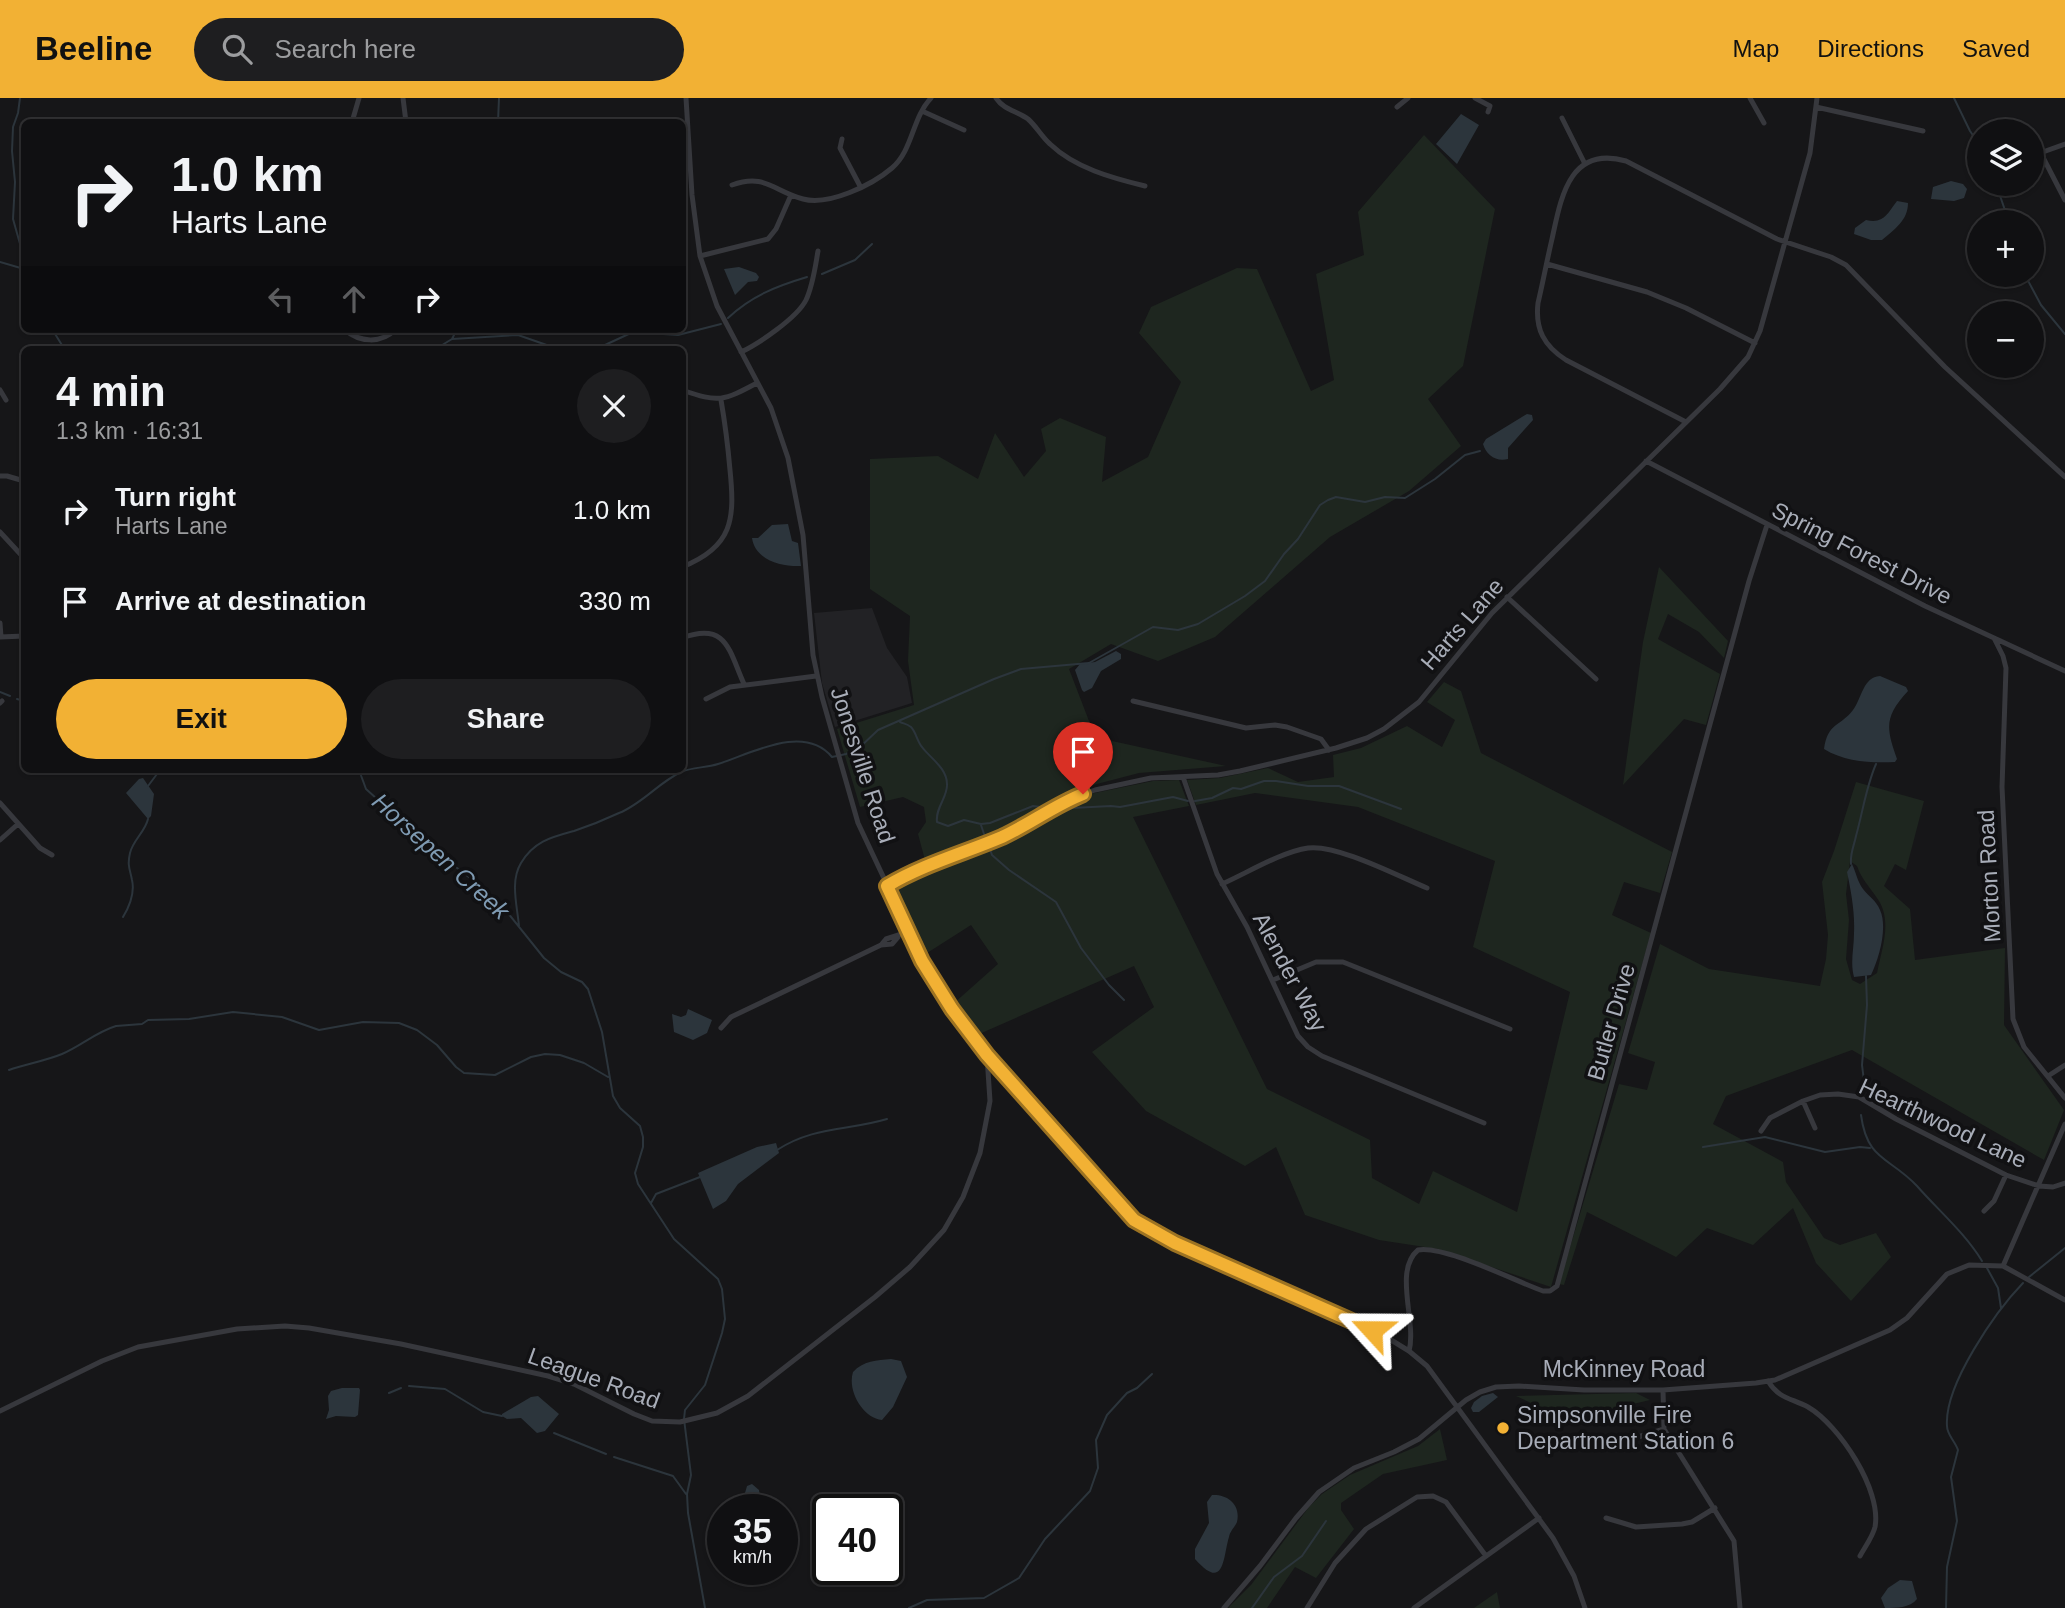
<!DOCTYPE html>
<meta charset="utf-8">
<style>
body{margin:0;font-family:Helvetica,sans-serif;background:#1e1e20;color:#f1f3f6;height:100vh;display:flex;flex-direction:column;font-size:26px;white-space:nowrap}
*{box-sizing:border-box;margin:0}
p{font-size:23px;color:#9c9d9f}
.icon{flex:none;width:38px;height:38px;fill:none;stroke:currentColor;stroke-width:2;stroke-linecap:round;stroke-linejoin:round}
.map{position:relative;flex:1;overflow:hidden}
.side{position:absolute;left:21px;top:248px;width:665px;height:427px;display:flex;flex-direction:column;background:#101012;border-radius:10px;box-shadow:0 2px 5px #0004,0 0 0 2px #303032}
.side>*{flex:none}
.top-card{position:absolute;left:21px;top:21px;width:665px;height:214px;border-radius:10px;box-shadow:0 2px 5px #0004,0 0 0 2px #303032;background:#101012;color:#f1f3f6;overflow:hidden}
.tools{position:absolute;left:1967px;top:21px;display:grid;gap:14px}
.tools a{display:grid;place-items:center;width:77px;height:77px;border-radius:50%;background:#101012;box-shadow:0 2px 5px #0004,0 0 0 2px #303032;font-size:35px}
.speed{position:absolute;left:707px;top:1396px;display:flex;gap:14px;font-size:35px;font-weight:700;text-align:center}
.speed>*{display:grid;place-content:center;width:91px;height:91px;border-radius:50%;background:#101012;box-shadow:0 2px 5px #0004,0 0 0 2px #303032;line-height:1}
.speed small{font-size:18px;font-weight:400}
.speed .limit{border:4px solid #111;border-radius:10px;background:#fff;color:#111}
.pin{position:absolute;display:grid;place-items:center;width:60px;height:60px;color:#fff;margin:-72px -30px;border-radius:50% 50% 50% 0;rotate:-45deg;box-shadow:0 0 7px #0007}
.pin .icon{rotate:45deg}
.me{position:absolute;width:77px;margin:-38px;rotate:294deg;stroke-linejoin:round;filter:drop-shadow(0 0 5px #0008)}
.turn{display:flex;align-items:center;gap:24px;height:147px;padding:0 35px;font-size:32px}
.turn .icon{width:91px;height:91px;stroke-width:2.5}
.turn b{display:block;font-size:49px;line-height:60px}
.lanes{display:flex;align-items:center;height:66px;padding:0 35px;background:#0003;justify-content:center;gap:35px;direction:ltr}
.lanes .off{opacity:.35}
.round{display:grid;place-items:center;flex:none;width:74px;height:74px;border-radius:37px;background:#1e1e20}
.overview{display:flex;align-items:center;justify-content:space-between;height:119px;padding:0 35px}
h1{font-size:42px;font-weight:600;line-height:52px}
.button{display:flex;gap:14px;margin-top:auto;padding:14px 35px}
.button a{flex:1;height:80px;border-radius:42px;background:#f2b134;color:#111;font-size:28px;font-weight:600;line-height:80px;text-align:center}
.button a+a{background:#1e1e20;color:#f1f3f6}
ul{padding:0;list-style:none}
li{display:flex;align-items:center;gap:21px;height:91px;padding:0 35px}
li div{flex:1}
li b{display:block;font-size:26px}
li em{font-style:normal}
header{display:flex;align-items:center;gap:42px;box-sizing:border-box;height:98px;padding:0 35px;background:#f2b134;color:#111}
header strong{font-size:33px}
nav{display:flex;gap:38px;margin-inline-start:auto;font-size:24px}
.search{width:490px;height:63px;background:#1e1e20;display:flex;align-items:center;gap:18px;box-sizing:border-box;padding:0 24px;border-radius:38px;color:#9c9d9f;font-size:26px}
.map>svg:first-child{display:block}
</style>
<header>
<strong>Beeline</strong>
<div class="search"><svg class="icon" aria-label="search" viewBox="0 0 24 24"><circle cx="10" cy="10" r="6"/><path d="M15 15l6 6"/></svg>Search here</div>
<nav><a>Map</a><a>Directions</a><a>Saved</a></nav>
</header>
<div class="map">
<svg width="2065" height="1510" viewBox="0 0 2065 1510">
<rect width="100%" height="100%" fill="#161618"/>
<path fill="#222225" d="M872 510 887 550 907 579 912 605 835 629 822 585 814 515Z"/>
<path fill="#1e261f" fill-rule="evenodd" d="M1424 37 1495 111 1463 268 1428 301 1461 348 1409 393 1330 439 1215 539 1158 563 1111 546 1069 571 1089 623 1103 641 1226 668 1139 675 1070 693 1004 733 925 762 918 736 926 724 924 709 903 699 860 709 837 631 914 607 908 563 910 518 870 491V361L938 358 978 381 995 335 1024 379 1046 353 1041 331 1060 320 1106 339 1102 384 1148 359 1181 284 1139 235 1151 209 1237 170 1257 171 1311 293 1334 282 1316 176 1364 157 1358 114Z
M1659 469 1728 543 1724 560 1699 534 1668 516 1658 541 1720 576 1706 627 1684 621 1623 687 1643 544Z
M1444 584 1461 593 1481 655 1672 754 1660 795 1624 784 1612 817 1651 835 1551 1189 1438 1151 1379 1142 1305 1117 1276 1049 1245 1068 1146 1013 1092 954 1154 909 1134 868 977 937 953 906 998 866 971 827 924 857 893 789 1019 736 1090 696 1153 683 1179 682 1189 708 1133 719 1267 991 1370 1042 1372 1080 1419 1106 1433 1073 1517 1114 1570 894 1473 849 1495 763 1358 709 1255 695 1196 707 1187 682 1220 680 1268 670 1298 684 1334 679 1333 657 1361 650 1407 628 1442 649 1455 622 1427 604Z
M1856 684 1924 703 1906 772 1895 766 1884 788 1910 811 1915 862 2005 850 2004 927 2064 1012 2044 1062 1852 952 1726 998 1713 1026 1783 1064 1786 1084 1824 1140 1840 1147 1876 1135 1891 1159 1851 1203 1816 1165 1793 1110 1753 1147 1707 1130 1676 1159 1587 1114 1564 1187 1559 1186 1619 986 1647 992 1655 964 1628 955 1660 846 1709 871 1820 888 1826 861 1828 837 1822 784 1834 753ZM1850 763 1857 768C1862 782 1869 788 1877 800 1893 822 1882 850 1877 875L1860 886 1852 882 1846 861 1849 822 1846 796Z
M1636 1295 1650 1302 1595 1315 1580 1327 1516 1298Z
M1440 1331 1447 1362 1383 1376 1341 1405V1412L1354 1431 1316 1480 1295 1469 1267 1510H1228L1251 1487 1309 1409 1322 1396 1350 1377 1418 1348Z
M1497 1494 1500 1510H1474Z"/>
<path fill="#2c353c" d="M1461 16 1479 27 1457 66 1436 46Z
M1951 83 1963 86 1967 91 1964 100 1954 103 1931 101 1933 89Z
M1897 103 1908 105C1908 122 1895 131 1882 142H1871L1854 136 1855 130 1866 122C1884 126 1887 116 1897 103Z
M739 169 756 175 759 179 757 183 748 184 735 197 724 171Z
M1527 316 1532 317 1533 322 1508 350V361C1496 364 1486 357 1483 346L1486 341Z
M788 426 792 443 798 445 801 468C782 469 755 462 752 440H758L772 427Z
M1116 553 1121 556V561L1101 573 1092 590 1084 594 1082 592 1075 572 1080 566 1095 564Z
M1880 578 1906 589 1908 593C1884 619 1886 630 1897 661L1895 664C1871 665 1845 664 1824 651 1828 624 1840 629 1853 612 1862 600 1863 579 1880 578Z
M143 680 154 696 151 718 148 721 126 695 139 681Z
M1852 766C1856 774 1857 783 1863 791 1869 799 1876 802 1880 812 1888 829 1879 861 1871 877L1854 879C1850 864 1854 851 1854 835 1855 814 1851 793 1847 774Z
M688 911 712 922 707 935 693 942 674 934 672 916 681 919 686 917Z
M776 1045 779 1055 738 1086 726 1103 713 1111 698 1075 757 1049Z
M891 1261 901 1263 907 1279 893 1309 882 1322C863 1320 847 1293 853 1274 863 1263 877 1262 891 1261Z
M342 1290H359L360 1292 358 1317 355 1319 336 1318 326 1321 329 1312 328 1298 331 1293Z
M1493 1295 1498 1299 1479 1314H1473L1471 1310 1474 1304 1482 1298Z
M538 1298 559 1316 545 1333 537 1335 521 1320 507 1321 502 1318V1316L531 1299Z
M752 1386 759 1392 760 1399 753 1406 747 1403 745 1395 747 1388Z
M1212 1397C1227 1396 1241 1406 1237 1424 1235 1429 1230 1433 1229 1439 1223 1458 1225 1495 1195 1461V1451L1209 1425 1207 1404Z
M1900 1482 1912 1483 1917 1501C1910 1510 1896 1510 1885 1510L1881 1500 1888 1490Z"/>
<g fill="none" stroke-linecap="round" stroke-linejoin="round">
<path stroke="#2c353c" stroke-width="2" d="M20 0 18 15 13 29 12 53 15 84 13 121 24 160
M1954 0 1970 33 1979 46
M498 24 499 0
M1996 86 2009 124
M0 164 24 171
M822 176 855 162 872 146
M2025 177 2041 207 2065 236
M728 220C751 198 777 188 807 179
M52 231 65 252
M452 241 518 237 561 252 580 251 605 247 633 234 678 237 721 226
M434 252 452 241 457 231
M0 594 10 598
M17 601 24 603
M900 624C905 626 907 626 911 629 916 634 917 643 922 649 930 660 947 670 947 686 948 699 935 710 937 724L948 728 964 722 981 726 990 725 1033 708 1049 710
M359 672 366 691 430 749 470 780 503 809 544 860 561 874 582 884 588 891 602 934 613 998 620 1010 640 1028 643 1039V1049L635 1075 638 1086 674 1141 718 1181 722 1191 725 1221 722 1235 705 1287 685 1312 684 1321 691 1377 687 1396 688 1415 705 1510
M148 688 157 676
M1195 703 1212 700 1233 690 1241 691 1264 683H1276L1308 688H1339L1401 711
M1057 714 1061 715 1072 710 1111 708 1120 709 1173 699 1188 703
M981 727 986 742
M989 748 992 757 1009 772 1056 804 1081 850 1109 887 1124 902
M1851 766C1850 755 1854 748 1856 738 1863 713 1866 689 1876 666
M123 819C129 809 135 795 132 782 130 771 127 768 130 755 133 742 145 734 148 721
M519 828C517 807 510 783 521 765 534 743 552 739 574 733 589 728 604 722 619 715 642 706 658 685 681 674 692 669 706 670 718 666 750 656 804 625 832 659L846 656 859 650 878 632 994 581 1021 571 1089 565 1153 529 1178 532 1198 526 1245 498 1265 483 1284 456 1298 441 1320 407 1328 402 1336 399 1365 404 1385 399 1405 400 1435 381 1465 357 1480 353
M9 972C26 966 45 963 62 956 81 948 96 934 116 928L142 926 148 922 189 921 233 914 282 919 319 932 363 924 399 925 417 932 437 947 456 969 464 975 495 977 531 959 545 956 560 957 584 965 608 979
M1865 991 1862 967 1867 907 1866 878
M1861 1017C1867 1063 1890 1059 1917 1088 1938 1112 1965 1135 1982 1163
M1703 1049 1765 1039 1825 1054 1860 1049 1870 1050
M777 1052C814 1028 847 1033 887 1021
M651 1105 656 1096 700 1079
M1987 1170 1998 1190 2001 1210
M2029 1179 2065 1150
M409 1288 445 1291 483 1314 502 1318
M389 1295 401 1290
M554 1335 606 1356
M614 1359 673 1378 686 1396
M909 1510 927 1502 984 1500 1019 1480 1045 1441 1090 1393 1098 1370 1096 1342 1107 1317 1127 1295 1137 1290 1152 1276
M1252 1510 1274 1479 1302 1458 1326 1423
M1946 1510 1947 1469 1957 1423 1951 1379 1958 1352C1955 1343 1947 1337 1947 1328 1944 1287 1996 1213 2023 1185"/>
<path stroke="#37383d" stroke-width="5" d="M403 0 406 24
M686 0 692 97 700 158 717 208 771 310 788 360 803 437 813 557 822 599 858 725 929 876 952 911 987 957 1095 1080 1138 1125 1175 1145 1383 1237 1409 1253 1427 1268 1553 1440 1574 1478 1585 1510
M996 0C1004 12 1017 13 1028 21 1036 28 1042 39 1050 46 1075 70 1112 80 1145 88
M1475 0 1490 8 1488 14
M1750 0 1764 25
M1397 9 1408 0
M1816 9 1923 33
M922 13 964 32
M1562 20 1585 66
M352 24 359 0
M842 41 840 50 860 88
M2034 42 2065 102
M2040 55 2065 46
M732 87C765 75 773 93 803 101 829 108 872 87 892 70 913 52 912 20 931 0
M700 158 768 141 776 131 791 97
M1547 166 1647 194 1686 210 1755 245
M344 231C360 245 381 246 396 231
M741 254C758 246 797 220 806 202 813 187 815 170 818 153
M0 292 6 302
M682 292C719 305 723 303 757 285
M1686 324 1566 262C1544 248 1535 231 1538 205 1543 184 1547 162 1552 141 1561 100 1569 47 1626 63L1777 141 1831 159 1846 167 1945 269 2065 379
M1646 363 1925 508 2065 573
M0 378H7L24 383
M0 434 24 460
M682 469C733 449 735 421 730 372 728 349 725 325 721 302
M1507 499 1596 581
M0 525 1 539
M0 539 24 538
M682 540C727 523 729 553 744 586
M1994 540 2003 558 2006 570 2002 689 2013 921 2024 949 2065 1000
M706 601 730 589 816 578
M1133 603 1246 630 1275 627 1287 629 1321 641 1329 652
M0 605 2 603
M1183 679 1217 776 1247 829 1298 938 1308 949 1322 958 1484 1025
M0 705 40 750 52 757
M0 742 18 726
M1222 786C1247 775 1281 754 1308 750 1337 746 1398 778 1427 790
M887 788 928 766 1002 739 1032 725 1075 699 1095 692 1151 680 1218 677 1240 673 1336 650 1367 640 1384 631 1419 604 1492 515 1720 291 1748 259 1760 233 1810 55 1817 0
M881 847 892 846 898 839
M1273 882 1316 864H1343L1510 931
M721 930 731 919 881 847 886 841 908 834
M2048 978 2065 967
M1803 1003 1815 1030
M1761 1033 1770 1020 1803 1003 1820 997 1838 996 1859 999 1896 1021 2006 1077 2039 1088 2053 1089 2065 1085
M1984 1113 1994 1103 2006 1077
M2003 1168 2065 1026
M1409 1253C1417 1224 1393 1173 1418 1152 1444 1147 1515 1183 1543 1193H1550L1557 1188 1749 483 1767 427
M1768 1283C1779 1301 1791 1300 1808 1309 1839 1327 1882 1392 1875 1429 1873 1438 1865 1449 1860 1458
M1663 1292 1664 1331 1734 1443 1740 1510
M0 1313 102 1263 138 1249 237 1231 285 1228 309 1230 401 1246 548 1278 574 1286 634 1316 652 1323 680 1324 717 1315 748 1298 875 1199 910 1169 944 1132 963 1099 980 1055 990 1003 987 958
M1614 1351 1628 1342 1664 1331
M1606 1420 1636 1429 1682 1426 1692 1424 1715 1410
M1224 1510 1260 1468 1296 1420 1319 1394 1354 1370 1394 1354 1419 1341 1466 1302 1480 1294 1496 1289 1519 1288 1584 1292H1663L1756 1285 1775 1282 1890 1232 1907 1220 1947 1176 1969 1167 2003 1168 2065 1202
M1307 1510 1335 1465 1366 1431 1417 1399 1433 1398 1446 1404 1486 1458
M1414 1510 1539 1420"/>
</g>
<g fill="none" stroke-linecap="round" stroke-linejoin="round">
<g stroke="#9d7322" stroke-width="18">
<path id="route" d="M1083 696C1055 707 1030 726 1002 739 962 756 924 766 887 788L922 863 952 911 987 957 1134 1122 1175 1145 1372 1232"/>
</g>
<use href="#route" stroke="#f2b134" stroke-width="12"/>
</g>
<circle fill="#f2b134" stroke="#111113" stroke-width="2.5" cx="1503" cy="1330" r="7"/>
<g text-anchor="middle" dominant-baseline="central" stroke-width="7" stroke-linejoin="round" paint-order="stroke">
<g font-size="23" fill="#a8adb8" stroke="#111113">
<text transform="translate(1862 455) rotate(27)">Spring Forest Drive</text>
<text transform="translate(1462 526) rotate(-49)">Harts Lane</text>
<text transform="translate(863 667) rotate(72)">Jonesville Road</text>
<text transform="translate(1989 778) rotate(-93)">Morton Road</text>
<text transform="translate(1290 874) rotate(62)">Alender Way</text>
<text transform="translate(1611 924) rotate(-74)">Butler Drive</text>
<text transform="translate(1943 1025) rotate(25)">Hearthwood Lane</text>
<text x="1624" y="1271">McKinney Road</text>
<text transform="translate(594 1280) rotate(20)">League Road</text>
</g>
<g font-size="23" fill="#a8adb8" stroke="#111113" text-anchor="start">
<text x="1517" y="1317">Simpsonville Fire<tspan x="1517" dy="26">Department Station 6</tspan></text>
</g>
<g font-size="24" font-style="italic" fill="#7f9bb3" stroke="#111113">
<text transform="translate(441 758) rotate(42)">Horsepen Creek</text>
</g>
</g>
</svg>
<div class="tools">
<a><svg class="icon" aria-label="layers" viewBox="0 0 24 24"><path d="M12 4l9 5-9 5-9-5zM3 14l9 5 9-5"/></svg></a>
<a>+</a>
<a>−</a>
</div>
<div class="speed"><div>35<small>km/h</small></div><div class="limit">40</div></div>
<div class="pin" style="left:1083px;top:696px;background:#d93025"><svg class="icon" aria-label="arrive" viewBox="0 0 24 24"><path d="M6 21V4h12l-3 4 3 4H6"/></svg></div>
<svg class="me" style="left:1372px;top:1232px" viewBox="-20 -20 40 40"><path d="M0-17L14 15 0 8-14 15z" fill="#f2b134" stroke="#fff" stroke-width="4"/></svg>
<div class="top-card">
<div class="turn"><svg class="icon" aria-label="right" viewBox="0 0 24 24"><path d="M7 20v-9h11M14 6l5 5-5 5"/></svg><div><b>1.0 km</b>Harts Lane</div></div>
<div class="lanes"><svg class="icon off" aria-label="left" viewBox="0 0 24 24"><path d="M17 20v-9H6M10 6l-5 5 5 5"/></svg><svg class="icon off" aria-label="ahead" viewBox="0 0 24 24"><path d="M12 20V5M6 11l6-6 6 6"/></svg><svg class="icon" aria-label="right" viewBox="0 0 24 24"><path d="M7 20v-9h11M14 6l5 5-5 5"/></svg></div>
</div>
<section class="side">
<div class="overview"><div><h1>4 min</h1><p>1.3 km · 16:31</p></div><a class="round"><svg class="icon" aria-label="close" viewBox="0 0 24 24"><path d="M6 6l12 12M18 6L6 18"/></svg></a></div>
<ul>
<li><svg class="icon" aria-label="right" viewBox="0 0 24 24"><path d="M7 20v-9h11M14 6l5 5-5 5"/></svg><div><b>Turn right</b><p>Harts Lane</p></div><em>1.0 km</em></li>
<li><svg class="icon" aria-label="arrive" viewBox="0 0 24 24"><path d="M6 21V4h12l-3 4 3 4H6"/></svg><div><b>Arrive at destination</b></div><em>330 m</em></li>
</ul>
<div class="button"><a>Exit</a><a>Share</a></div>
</section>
</div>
